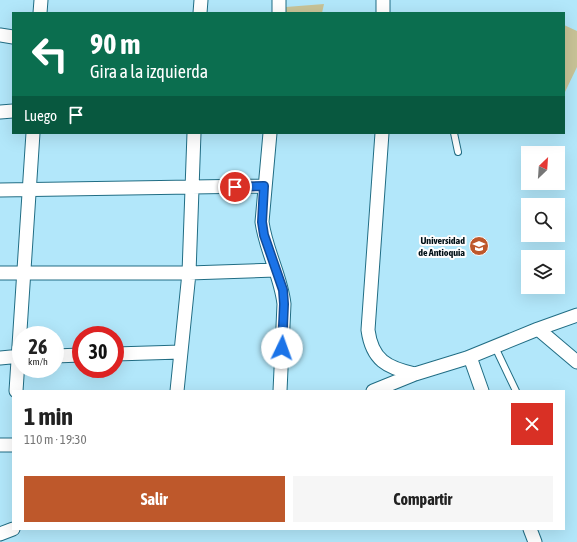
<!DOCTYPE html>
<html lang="es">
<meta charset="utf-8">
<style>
body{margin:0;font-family:"Asap Condensed",sans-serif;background:#f6f6f6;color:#222;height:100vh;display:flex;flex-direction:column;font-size:15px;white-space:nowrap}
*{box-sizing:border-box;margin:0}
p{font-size:13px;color:#767676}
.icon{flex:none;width:22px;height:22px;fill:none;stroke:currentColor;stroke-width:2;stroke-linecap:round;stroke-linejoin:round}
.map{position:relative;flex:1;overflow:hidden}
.details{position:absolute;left:12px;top:390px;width:553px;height:140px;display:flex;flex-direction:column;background:#fff;border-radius:0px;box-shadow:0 4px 16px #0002}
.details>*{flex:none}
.hud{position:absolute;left:12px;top:12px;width:553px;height:122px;border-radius:0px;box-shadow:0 4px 16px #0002;background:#0b6e4f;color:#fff;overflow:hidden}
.needle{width:26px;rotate:25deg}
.tools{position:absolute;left:521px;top:146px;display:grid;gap:8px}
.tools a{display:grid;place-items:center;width:44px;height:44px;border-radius:0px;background:#fff;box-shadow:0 4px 16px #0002;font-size:20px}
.speed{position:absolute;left:12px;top:326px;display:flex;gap:8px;font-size:20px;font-weight:700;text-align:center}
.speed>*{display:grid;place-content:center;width:52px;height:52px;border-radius:50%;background:#fff;box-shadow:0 4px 16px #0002;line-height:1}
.speed small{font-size:10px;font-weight:400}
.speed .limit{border:6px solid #d22;background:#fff;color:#111}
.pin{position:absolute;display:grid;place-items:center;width:34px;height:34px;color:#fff;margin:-17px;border:2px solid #fff;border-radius:50%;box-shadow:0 1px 4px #0007}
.me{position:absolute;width:44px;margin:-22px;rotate:3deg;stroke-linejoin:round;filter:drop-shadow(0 0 3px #0008)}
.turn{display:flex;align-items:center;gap:14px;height:84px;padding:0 12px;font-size:18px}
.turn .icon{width:52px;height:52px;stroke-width:2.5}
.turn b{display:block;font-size:28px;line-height:34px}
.then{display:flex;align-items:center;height:38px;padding:0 12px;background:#0003;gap:8px;font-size:15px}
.round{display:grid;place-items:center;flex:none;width:42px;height:42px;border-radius:0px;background:#f6f6f6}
.summary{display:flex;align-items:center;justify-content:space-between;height:68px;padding:0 12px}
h1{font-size:24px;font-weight:700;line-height:30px}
.action{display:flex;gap:8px;margin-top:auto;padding:8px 12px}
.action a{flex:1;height:46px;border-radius:0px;background:#be582b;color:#fff;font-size:16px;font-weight:700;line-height:46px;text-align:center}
.action a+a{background:#f6f6f6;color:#222}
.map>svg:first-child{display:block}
</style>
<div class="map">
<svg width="577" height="542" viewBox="0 0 577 542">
<rect width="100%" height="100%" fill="#b2e7fa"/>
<path fill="#c8c397" d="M324 4 322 13H281L280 5 286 7Z
M564 25 577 31V67L565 92H564Z"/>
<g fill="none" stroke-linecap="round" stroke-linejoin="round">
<g stroke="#216d84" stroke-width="8">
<path id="lane" d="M454 133 458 152
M495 347 516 391"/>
</g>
<g stroke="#216d84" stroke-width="15">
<path id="street" d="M383 0V13
M40 13 41 0
M200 13 201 0
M279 13V0
M0 35 13 37
M0 112 13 111
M270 133 262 222C266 251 281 276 284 304L280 391
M382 133 368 330C372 360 387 368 415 374
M0 190 264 186
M0 273H189L275 270
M538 329 577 362
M115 354 181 352
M55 356 81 355
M470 357 482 391
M0 358 21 356
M16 391 33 133
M177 391 189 273 194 133
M373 391 415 374 467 358 538 329 577 315
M0 445H13
M530 529 535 542
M0 534 13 529"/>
</g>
<use href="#lane" stroke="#fff" stroke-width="6"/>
<use href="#street" stroke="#fff" stroke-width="13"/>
</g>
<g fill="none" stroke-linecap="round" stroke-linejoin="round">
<g stroke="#114b97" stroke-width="10">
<path id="route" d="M235 187 264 186 262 222 264 235 283 290 284 304 282 348"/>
</g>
<use href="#route" stroke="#1a73e8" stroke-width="7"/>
</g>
<defs>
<g id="university-disc" transform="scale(1)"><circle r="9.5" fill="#be582b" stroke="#fefefe"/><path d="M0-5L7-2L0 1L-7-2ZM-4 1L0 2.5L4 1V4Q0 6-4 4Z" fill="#fff"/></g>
</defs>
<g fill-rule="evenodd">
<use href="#university-disc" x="479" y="246"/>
</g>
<g text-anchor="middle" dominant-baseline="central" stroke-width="4" stroke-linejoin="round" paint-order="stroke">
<g font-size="10" font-weight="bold" fill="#001016" stroke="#fefefe" text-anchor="end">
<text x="465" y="240">Universidad<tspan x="465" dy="12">de Antioquia</tspan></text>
</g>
</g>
</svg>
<div class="tools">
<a><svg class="needle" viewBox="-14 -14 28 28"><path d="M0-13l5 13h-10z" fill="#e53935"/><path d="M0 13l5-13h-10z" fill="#767676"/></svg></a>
<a><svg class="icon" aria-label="search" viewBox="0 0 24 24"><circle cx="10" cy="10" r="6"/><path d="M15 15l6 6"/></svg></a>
<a><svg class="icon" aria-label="layers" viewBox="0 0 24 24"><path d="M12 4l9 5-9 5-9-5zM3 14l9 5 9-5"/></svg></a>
</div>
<div class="speed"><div>26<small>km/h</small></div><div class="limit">30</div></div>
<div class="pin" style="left:235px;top:187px;background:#d93025"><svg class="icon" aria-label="arrive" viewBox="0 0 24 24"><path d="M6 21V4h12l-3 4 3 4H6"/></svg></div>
<svg class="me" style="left:282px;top:348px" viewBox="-20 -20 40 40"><circle r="19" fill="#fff"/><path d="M0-13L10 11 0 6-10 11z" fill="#1a73e8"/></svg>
<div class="hud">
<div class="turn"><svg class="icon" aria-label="left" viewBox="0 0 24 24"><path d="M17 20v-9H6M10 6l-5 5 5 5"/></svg><div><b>90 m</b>Gira a la izquierda</div></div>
<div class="then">Luego<svg class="icon" aria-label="arrive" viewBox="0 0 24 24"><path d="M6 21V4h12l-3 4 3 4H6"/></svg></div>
</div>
<section class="details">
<div class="summary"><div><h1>1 min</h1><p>110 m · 19:30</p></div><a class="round" style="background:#d93025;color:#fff"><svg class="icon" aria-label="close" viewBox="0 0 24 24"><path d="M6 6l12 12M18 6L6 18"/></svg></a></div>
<div class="action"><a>Salir</a><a>Compartir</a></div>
</section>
</div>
